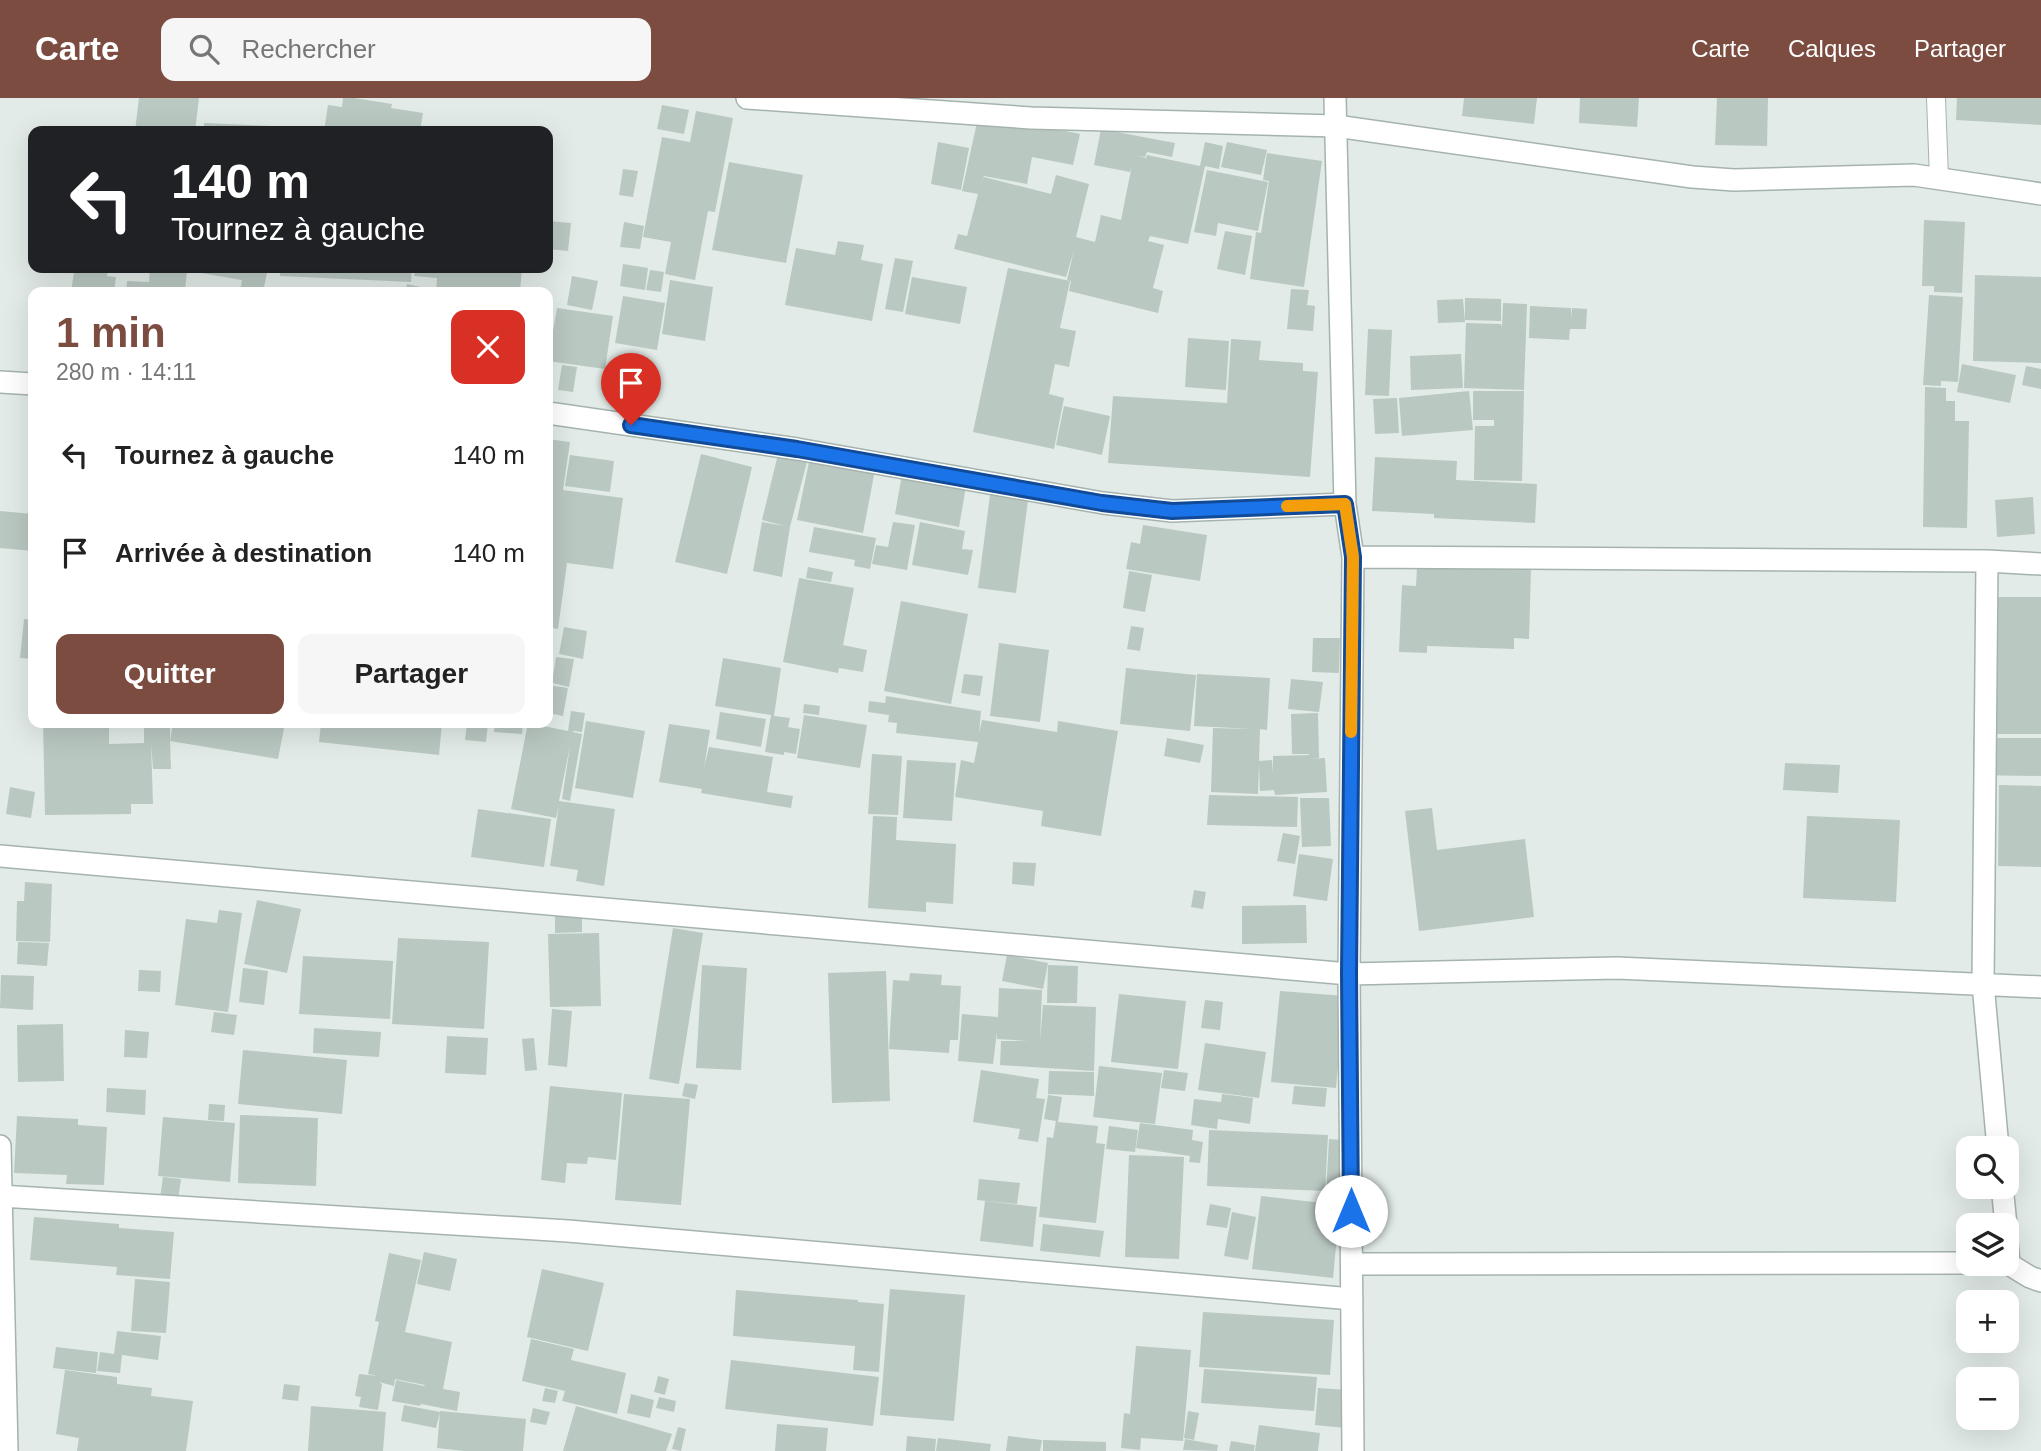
<!DOCTYPE html>
<html lang="fr">
<meta charset="utf-8">
<style>
body{margin:0;font-family:Arial,sans-serif;background:#f6f6f6;color:#222;height:100vh;display:flex;flex-direction:column;font-size:26px;white-space:nowrap}
*{box-sizing:border-box;margin:0}
p{font-size:23px;color:#767676}
.icon{flex:none;width:38px;height:38px;fill:none;stroke:currentColor;stroke-width:2;stroke-linecap:round;stroke-linejoin:round}
.map{position:relative;flex:1;overflow:hidden}
.drawer{position:absolute;left:28px;top:189px;width:525px;height:441px;display:flex;flex-direction:column;background:#fff;border-radius:14px;box-shadow:0 7px 28px #0002}
.drawer>*{flex:none}
.guide{position:absolute;left:28px;top:28px;width:525px;height:147px;border-radius:14px;box-shadow:0 7px 28px #0002;background:#202124;color:#fff;overflow:hidden}
.buttons{position:absolute;left:1956px;top:1038px;display:grid;gap:14px}
.buttons a{display:grid;place-items:center;width:63px;height:63px;border-radius:14px;background:#fff;box-shadow:0 7px 28px #0002;font-size:35px}
.pin{position:absolute;display:grid;place-items:center;width:60px;height:60px;color:#fff;margin:-72px -30px;border-radius:50% 50% 50% 0;rotate:-45deg;box-shadow:0 0 7px #0007}
.pin .icon{rotate:45deg}
.me{position:absolute;width:77px;margin:-38px;rotate:0deg;stroke-linejoin:round;filter:drop-shadow(0 0 5px #0008)}
.turn{display:flex;align-items:center;gap:24px;height:147px;padding:0 28px;font-size:32px}
.turn .icon{width:91px;height:91px;stroke-width:2.5}
.turn b{display:block;font-size:49px;line-height:60px}
.round{display:grid;place-items:center;flex:none;width:74px;height:74px;border-radius:14px;background:#f6f6f6}
.summary{display:flex;align-items:center;justify-content:space-between;height:119px;padding:0 28px}
h1{font-size:42px;font-weight:800;line-height:52px;color:#7b4c3f}
.primary-button{display:flex;gap:14px;margin-top:auto;padding:14px 28px}
.primary-button a{flex:1;height:80px;border-radius:14px;background:#7b4c3f;color:#fff;font-size:28px;font-weight:800;line-height:80px;text-align:center}
.primary-button a+a{background:#f6f6f6;color:#222}
ul{padding:0;list-style:none}
li{display:flex;align-items:center;gap:21px;height:98px;padding:0 28px}
li div{flex:1}
li b{display:block;font-size:26px}
li em{font-style:normal}
header{display:flex;align-items:center;gap:42px;box-sizing:border-box;height:98px;padding:0 35px;background:#7b4c3f;color:#fff}
header strong{font-size:33px}
nav{display:flex;gap:38px;margin-inline-start:auto;font-size:24px}
.search{width:490px;height:63px;background:#f6f6f6;display:flex;align-items:center;gap:18px;box-sizing:border-box;padding:0 24px;border-radius:14px;color:#767676;font-size:26px}
.map>svg:first-child{display:block}
</style>
<header>
<strong>Carte</strong>
<div class="search"><svg class="icon" aria-label="search" viewBox="0 0 24 24"><circle cx="10" cy="10" r="6"/><path d="M15 15l6 6"/></svg>Rechercher</div>
<nav><a>Carte</a><a>Calques</a><a>Partager</a></nav>
</header>
<div class="map">
<svg width="2041" height="1353" viewBox="0 0 2041 1353">
<rect width="100%" height="100%" fill="#e2ebe7"/>
<path fill="#bac8c2" d="M139 0H199L195 33H135Z
M343 0H354L392 6 391 10 423 15 420 33H324L328 7 342 9Z
M1464 0H1537L1534 26 1462 18Z
M1580 0H1639L1637 29 1579 25Z
M1717 0H1768L1767 48 1715 47Z
M1957 0H2041V27L1956 22Z
M662 7 689 12 684 36 657 31Z
M696 13 733 20 715 114 708 113 695 182 665 176 671 144 643 139 662 39 690 44Z
M979 15 1080 36 1073 67 1032 59 1027 86 984 78 981 88 984 79 1051 96 1056 77 1089 86 1076 139 1095 144 1101 117 1121 122 1132 67 1130 74 1094 67 1101 31 1175 45 1172 59 1147 54 1145 59 1137 58 1146 60 1147 57 1200 68 1205 44 1223 48 1219 71 1205 68 1188 146 1150 138 1148 143 1164 147 1153 190 1163 193 1158 215 1069 193 1071 183 1067 182 1074 152 1066 179 954 151 958 136 967 138 978 96 962 93Z
M204 25 271 28V33H204Z
M938 44 969 50 961 92 931 86Z
M1227 44 1267 52 1261 77 1221 69Z
M1267 55 1322 63 1304 189 1250 181 1256 134 1261 135 1269 83 1263 82Z
M729 64 803 77 786 165 712 152Z
M623 71 638 73 633 99 619 97Z
M1207 72 1268 84 1258 133 1218 125 1216 138 1194 134Z
M1924 122 1965 124 1962 195 1934 194V188H1922Z
M548 123 571 125 568 153 548 151Z
M624 124 644 128 640 151 620 149Z
M1225 133 1252 138 1245 177 1217 171Z
M838 143 864 147 861 162 883 166 872 223 785 207 796 150 835 157Z
M895 160 913 163 903 214 885 211Z
M623 166 648 170 645 192 620 188Z
M78 170H109L107 178 116 179 114 194H71L74 174H77Z
M150 170H201L200 173 187 172 185 194H126L127 183 149 184Z
M202 170H268L263 194 240 193 242 182 201 175Z
M280 170H412L411 184 280 178Z
M415 170H522L520 194H436L437 180 414 178Z
M1008 170 1070 183 1060 230 1076 233 1069 269 1055 266 1049 296 1064 300 1054 351 973 334Z
M650 172 664 174 661 194 646 192Z
M1975 177 2041 179V265L1973 263Z
M572 178 598 183 592 212 567 207Z
M912 179 967 189 960 226 905 216Z
M670 182 713 189 705 243 662 236Z
M407 186 429 191 428 194H405Z
M1291 191 1309 192 1307 207 1315 208 1313 233 1287 231Z
M1929 197 1963 199 1958 284 1941 283V288L1923 287Z
M623 198 665 205 657 252 615 245Z
M1465 200 1501 201V223L1465 222Z
M1463 201 1465 224 1438 225 1437 202Z
M1503 205 1527 206 1524 292 1464 290 1466 225 1501 226 1502 229Z
M1530 208 1571 210 1572 221V210L1587 211 1586 231H1570L1569 242 1529 240Z
M557 210 613 218 605 271 548 263Z
M1368 231 1392 232 1389 298 1365 297Z
M1188 240 1229 243 1226 292 1185 289Z
M1231 241 1261 243 1259 262 1303 265V273L1318 274 1310 379 1108 365 1113 298 1227 305Z
M1461 256 1463 290 1411 292 1410 258Z
M1962 266 2016 277 2010 305 1957 294Z
M562 267 577 269 573 294 558 292Z
M2026 268 2041 271V291L2022 287Z
M1925 289 1946 290V303H1955V323H1969L1967 430 1923 429Z
M1469 293 1473 332 1402 338 1399 300Z
M1473 293H1524L1522 383 1474 382 1475 328H1494V322H1473Z
M1397 300 1399 335 1375 336 1373 301Z
M1064 308 1110 318 1102 357 1056 347Z
M548 341 570 344 563 392 623 400 613 471 567 465 558 531 548 529Z
M780 348 809 356 790 429 782 479 753 473 762 424 785 428 762 422Z
M701 356 752 369 727 476 675 464Z
M570 357 614 363 610 394 565 388Z
M810 359 875 372 863 435 797 422Z
M1375 359 1457 363 1456 382 1537 386 1535 425 1434 420V416L1372 413Z
M903 371 967 383 959 429 895 416Z
M991 389 1029 394 1016 495 978 490Z
M2033 399 2035 436 1997 439 1995 402Z
M0 413 33 416V453L0 450Z
M893 424 915 427 907 472 872 466 876 447 888 449Z
M920 424 965 433 962 451 973 452 968 477 912 467Z
M1143 427 1207 437 1200 483 1126 471 1131 444 1140 446Z
M814 429 876 440 870 471 854 468 855 462 809 454Z
M808 469 833 474 831 484 806 480Z
M1417 469 1531 472 1529 541 1514 540V551L1427 548V555L1399 554 1402 487 1416 488Z
M1129 473 1152 477 1145 514 1123 510Z
M799 480 854 490 843 547 867 552 863 574 839 570 838 575 783 564Z
M1987 499H2041V636H1986Z
M901 503 968 516 951 606 884 593Z
M24 521 33 522V561L20 560Z
M1131 528 1144 530 1140 553 1127 551Z
M564 529 587 533 583 561 559 556Z
M1313 540H1340L1339 575 1312 574Z
M999 545 1049 552 1040 624 990 618Z
M556 559 574 561 569 589 552 585Z
M723 560 781 570 774 618 790 620 788 629 800 631 796 656 784 654V657L765 654 771 617 715 608Z
M1126 570 1196 577 1190 633 1120 626Z
M964 576 983 578 980 598 961 595Z
M1197 576 1270 580 1267 632 1260 631 1259 663 1272 662 1273 675V658L1309 657V656H1292L1291 616 1318 615 1319 660 1309 661 1325 660 1327 694 1275 697 1274 692 1260 693 1259 667 1258 696 1211 694 1213 630 1253 631 1194 628Z
M1291 581 1323 584 1319 614 1288 611Z
M548 587 568 590 563 618 548 615Z
M886 598 981 613 979 635 982 622 1057 634 1058 623 1118 633 1101 738 1041 728 1043 713 955 699 961 662 974 665 978 644 896 635 897 625 888 624 889 617 868 614 869 603 885 605Z
M804 606 820 608 819 617 803 615Z
M571 613 585 615 582 634 573 633V634L582 636 570 703 562 701 570 648 559 703 615 711 604 788 576 783 578 772 550 768 559 707 556 720 511 711 528 625 568 633Z
M720 614 766 621 761 649 716 641Z
M804 617 867 627 860 670 797 660Z
M586 623 645 633 633 700 575 690Z
M43 625H109V646L144 645V625H170V643L173 625H285L278 661 170 643 171 671H153L151 644 153 706H131V716L45 717Z
M321 625H442L439 657 319 644Z
M467 625H488L486 644 465 642Z
M495 625H523L522 636 494 634Z
M669 626 710 632 704 670 709 649 773 659 767 694 793 698 791 710 701 695 702 691 659 684Z
M1167 640 1204 647 1200 665 1164 658Z
M1973 640H2041V678L1973 677Z
M872 656 902 658 898 717 868 716Z
M907 662 956 665 952 723 903 720Z
M1785 665 1840 667 1838 695 1783 692Z
M1999 687 2041 688V769L1998 768Z
M10 689 35 694 31 720 6 716Z
M1209 697 1298 699 1297 729 1207 727Z
M1300 700H1329L1331 748 1302 749Z
M1432 710 1437 752 1525 741 1534 819 1419 833 1405 713Z
M478 711 551 721 544 769 471 759Z
M873 718 897 719 896 742 956 746 953 806 926 804V814L868 810Z
M1807 718 1900 722 1896 804 1803 800Z
M1283 735 1300 738 1295 766 1277 763Z
M1299 756 1333 761 1327 803 1293 798Z
M1013 764 1036 765 1034 788 1012 786Z
M25 784 52 786 50 844 16 843 17 803H24Z
M1194 792 1206 794 1203 811 1191 809Z
M257 802 301 811 287 875 244 866Z
M1306 807 1307 845 1242 846V808Z
M219 812 242 815 228 914 175 907 186 821 217 825Z
M582 816V834L555 835V817Z
M673 830 703 835 679 986 649 981Z
M599 835 601 908 550 909 548 836Z
M398 840 489 844 484 931 392 926Z
M18 844 49 845 47 868 17 866Z
M1007 857 1048 865 1043 891 1002 883Z
M303 858 393 863 390 921 299 916Z
M702 867 747 870 741 972 696 970Z
M1048 867 1078 868 1077 905H1047Z
M243 870 268 873 264 907 239 904Z
M139 872 161 873 160 894 138 893Z
M886 873 890 1003 832 1005 828 875Z
M910 875 942 877 941 887 961 888 958 942H950L949 955 889 951 893 882 909 883Z
M1 877 34 878 33 912 0 910Z
M999 890 1042 892 1040 944 1043 907 1096 909 1094 973 1000 967 1001 943H1028L997 941V934L993 966 958 963 962 916 998 919Z
M1280 893 1345 898 1336 990 1271 984Z
M1119 896 1186 903 1178 971 1111 964Z
M1205 902 1223 904 1220 932 1201 930Z
M552 911 572 913 567 969 548 967Z
M214 914 237 917 234 937 211 934Z
M63 926 64 983 18 984 17 927Z
M314 930 381 934 379 959 313 955Z
M125 932 149 934 147 960 124 959Z
M447 938 488 940 486 977 445 975Z
M534 940 537 972 525 973 522 941Z
M1205 945 1266 954 1259 1000 1198 992Z
M243 952 347 962 342 1016 238 1006Z
M1099 968 1162 975 1155 1026 1093 1019Z
M981 972 1039 981 1036 1000 1045 1001 1038 1044 1018 1041 1020 1031 973 1024Z
M1164 972 1188 975 1185 993 1161 990Z
M1049 973 1094 974V998L1048 996Z
M685 985 698 987 695 1001 682 998Z
M550 988 622 995 616 1062 588 1059 587 1066 567 1065 565 1085 541 1082Z
M1294 988 1327 990 1325 1009 1292 1006Z
M107 990 146 992 145 1017 106 1014Z
M624 996 690 1001 681 1107 615 1102Z
M1222 996 1253 1000 1250 1026 1218 1021 1217 1031 1191 1027 1194 1001 1221 1004Z
M1048 997 1062 999 1058 1024 1098 1028 1096 1045 1105 1046 1096 1125 1039 1119 1047 1039 1053 1040 1056 1023 1044 1021Z
M209 1006 225 1007 224 1023 208 1022Z
M240 1017 318 1020 316 1088 238 1085Z
M17 1018 78 1021V1027L107 1029 104 1087 66 1086 67 1077 14 1075Z
M163 1019 235 1025 230 1084 158 1078Z
M1140 1025 1193 1032 1192 1042 1203 1044 1200 1065 1189 1064 1190 1058 1136 1050Z
M1109 1028 1138 1032 1135 1054 1106 1051Z
M1209 1032 1328 1037 1325 1093 1207 1088Z
M1329 1041 1353 1043 1350 1098 1326 1096Z
M1129 1057 1184 1059 1179 1161 1125 1159Z
M163 1079 181 1081 178 1102 160 1100Z
M979 1081 1020 1085 1017 1106 977 1102Z
M1261 1098 1340 1107 1333 1180 1252 1171Z
M985 1103 1037 1109 1033 1149 980 1143Z
M1210 1106 1231 1110 1227 1130 1206 1127Z
M1232 1114 1256 1119 1248 1162 1224 1158Z
M34 1119 119 1126V1130L174 1134 170 1181 116 1177 117 1169 30 1162Z
M1043 1126 1104 1133 1100 1159 1040 1153Z
M424 1154 457 1161 450 1193 417 1186Z
M389 1155 421 1162 405 1234 452 1244 443 1291 460 1294 457 1313 421 1306 420 1308 392 1303 396 1282 424 1288 425 1287 395 1281 394 1288 379 1284 382 1286 378 1312 359 1309 361 1299 355 1298 359 1276 378 1278 368 1276 379 1224 375 1223Z
M542 1171 604 1185 588 1253 527 1239Z
M135 1181 170 1184 166 1235 131 1233Z
M890 1191 965 1197 954 1323 880 1317Z
M736 1192 858 1202V1204L884 1206 879 1274 853 1272 855 1248 733 1238Z
M1203 1214 1334 1222 1330 1277 1199 1269Z
M117 1233 161 1238 158 1262 122 1257 120 1275 97 1273 100 1254 114 1256Z
M531 1241 574 1251 571 1262 626 1275 617 1316 562 1303 565 1293 522 1283Z
M1136 1248 1191 1252 1183 1343 1141 1340 1140 1352 1121 1350 1124 1315 1130 1316Z
M56 1249 98 1254 96 1275 53 1270Z
M731 1262 879 1279 873 1328 725 1311Z
M1204 1271 1317 1279 1314 1313 1201 1305Z
M65 1272 117 1279V1286L152 1290 151 1298 193 1303 186 1353H77L79 1340 56 1336Z
M658 1278 669 1281 665 1297 654 1294Z
M284 1286 300 1288 298 1303 282 1301Z
M545 1290 558 1293 555 1305 542 1303Z
M1318 1290 1348 1292 1345 1330 1315 1327Z
M631 1296 654 1302 650 1320 627 1315Z
M659 1299 676 1303 674 1314 656 1310Z
M404 1307 440 1314 436 1330 401 1323Z
M311 1308 386 1314 383 1353H308Z
M576 1308 672 1336 666 1353H563Z
M533 1310 550 1314 546 1327 530 1324Z
M440 1313 526 1321 523 1353H464L437 1350Z
M1188 1313 1199 1315 1194 1342 1184 1340Z
M777 1326 828 1330 826 1353H775Z
M1259 1327 1320 1335 1318 1353H1255Z
M678 1329 686 1331 681 1353 672 1351Z
M907 1338 936 1341 935 1353H906Z
M1008 1338 1042 1342 1040 1353H1006Z
M938 1340 991 1346 990 1353H936Z
M1185 1341 1218 1347 1217 1353 1183 1352Z
M1043 1342 1106 1344V1353H1043Z
M1231 1343 1255 1347 1254 1353H1229Z"/>
<g fill="none" stroke-linecap="round" stroke-linejoin="round">
<g stroke="#a5b3ae" stroke-width="20">
<path id="service" d="M1936 0 1939 80"/>
</g>
<g stroke="#a5b3ae" stroke-width="24">
<path id="minor" d="M747 0 1031 20 1336 28 1692 79 1734 82 1914 77 2041 96
M1335 0 1345 406 1353 459 1349 876 1353 1353
M0 284 33 286
M548 315 797 351 1103 405 1172 413 1345 406
M1353 459 1987 463 2041 466
M1987 463 1983 886 1998 1050
M0 758 1349 876 1617 870 2041 889
M0 1048 7 1353
M2002 1088 2006 1127
M0 1098 568 1133 1352 1201
M2007 1144 2009 1165
M2007 1165 2030 1179 2041 1183
M1352 1166 1969 1165"/>
</g>
<use href="#service" stroke="#fff" stroke-width="18"/>
<use href="#minor" stroke="#fff" stroke-width="21"/>
</g>
<g fill="none" stroke-linecap="round" stroke-linejoin="round">
<g stroke="#114b97" stroke-width="18">
<path id="route" d="M631 327 797 351 1102 405 1172 413 1345 406 1353 459 1349 876 1351 1113"/>
</g>
<use href="#route" stroke="#1a73e8" stroke-width="12"/>
<path stroke="#f59e0b" stroke-width="12" d="M1287 408 1345 406 1353 459 1351 634"/>
</g>
</svg>
<div class="buttons">
<a><svg class="icon" aria-label="search" viewBox="0 0 24 24"><circle cx="10" cy="10" r="6"/><path d="M15 15l6 6"/></svg></a>
<a><svg class="icon" aria-label="layers" viewBox="0 0 24 24"><path d="M12 4l9 5-9 5-9-5zM3 14l9 5 9-5"/></svg></a>
<a>+</a>
<a>−</a>
</div>
<div class="pin" style="left:631px;top:327px;background:#d93025"><svg class="icon" aria-label="arrive" viewBox="0 0 24 24"><path d="M6 21V4h12l-3 4 3 4H6"/></svg></div>
<svg class="me" style="left:1351px;top:1113px" viewBox="-20 -20 40 40"><circle r="19" fill="#fff"/><path d="M0-13L10 11 0 6-10 11z" fill="#1a73e8"/></svg>
<div class="guide">
<div class="turn"><svg class="icon" aria-label="left" viewBox="0 0 24 24"><path d="M17 20v-9H6M10 6l-5 5 5 5"/></svg><div><b>140 m</b>Tournez à gauche</div></div>
</div>
<section class="drawer">
<div class="summary"><div><h1>1 min</h1><p>280 m · 14:11</p></div><a class="round" style="background:#d93025;color:#fff"><svg class="icon" aria-label="close" viewBox="0 0 24 24"><path d="M6 6l12 12M18 6L6 18"/></svg></a></div>
<ul>
<li><svg class="icon" aria-label="left" viewBox="0 0 24 24"><path d="M17 20v-9H6M10 6l-5 5 5 5"/></svg><div><b>Tournez à gauche</b></div><em>140 m</em></li>
<li><svg class="icon" aria-label="arrive" viewBox="0 0 24 24"><path d="M6 21V4h12l-3 4 3 4H6"/></svg><div><b>Arrivée à destination</b></div><em>140 m</em></li>
</ul>
<div class="primary-button"><a>Quitter</a><a>Partager</a></div>
</section>
</div>
